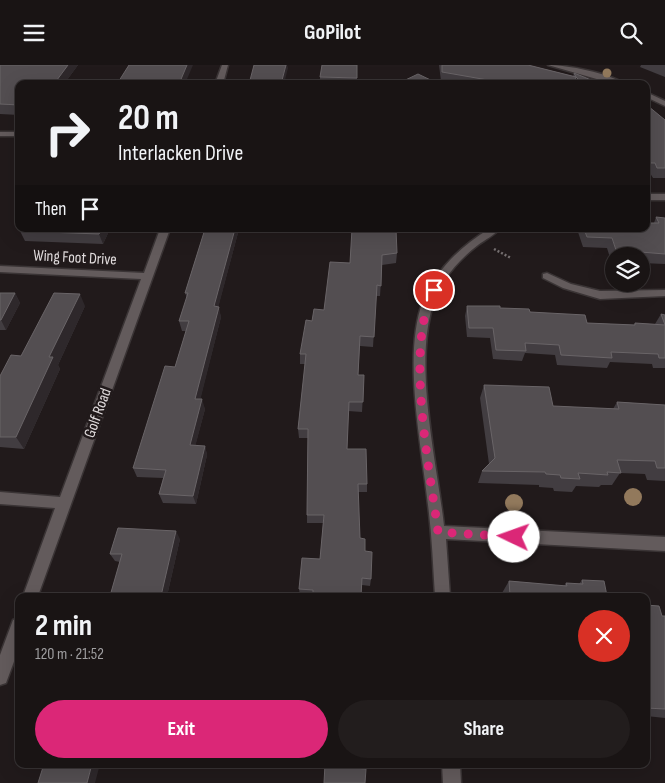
<!DOCTYPE html>
<meta charset="utf-8">
<style>
body{margin:0;font-family:"Sofia Sans Condensed",sans-serif;background:#221d1d;color:#f1f3f6;height:100vh;display:flex;flex-direction:column;font-size:19px;white-space:nowrap}
*{box-sizing:border-box;margin:0}
p{font-size:16px;color:#9f9ea0}
.icon{flex:none;width:28px;height:28px;fill:none;stroke:currentColor;stroke-width:2;stroke-linecap:round;stroke-linejoin:round}
.map{position:relative;flex:1;overflow:hidden}
.sheet{position:absolute;left:15px;top:528px;width:635px;height:175px;display:flex;flex-direction:column;background:#191414;border-radius:10px;box-shadow:0 5px 20px #0002,0 0 0 1px #373334}
.sheet>*{flex:none}
.hud{position:absolute;left:15px;top:15px;width:635px;height:152px;border-radius:10px;box-shadow:0 5px 20px #0002,0 0 0 1px #373334;background:#191414;color:#f1f3f6;overflow:hidden}
.tools{position:absolute;left:605px;top:182px;display:grid;gap:10px}
.tools a{display:grid;place-items:center;width:45px;height:45px;border-radius:50%;background:#191414;box-shadow:0 5px 20px #0002,0 0 0 1px #373334;font-size:25px}
.pin{position:absolute;display:grid;place-items:center;width:42px;height:42px;color:#fff;margin:-21px;border:2px solid #fff;border-radius:50%;box-shadow:0 1px 5px #0007}
.me{position:absolute;width:55px;margin:-28px;rotate:273deg;stroke-linejoin:round;filter:drop-shadow(0 0 4px #0008)}
.turn{display:flex;align-items:center;gap:18px;height:105px;padding:0 20px;font-size:22px}
.turn .icon{width:65px;height:65px;stroke-width:2.5}
.turn b{display:block;font-size:35px;line-height:42px}
.then{display:flex;align-items:center;height:48px;padding:0 20px;background:#0003;gap:10px;font-size:19px}
.round{display:grid;place-items:center;flex:none;width:52px;height:52px;border-radius:26px;background:#221d1d}
.head{display:flex;align-items:center;justify-content:space-between;height:85px;padding:0 20px}
h1{font-size:30px;font-weight:700;line-height:38px}
.primary-button{display:flex;gap:10px;margin-top:auto;padding:10px 20px}
.primary-button a{flex:1;height:58px;border-radius:30px;background:#db2777;color:#fff;font-size:20px;font-weight:700;line-height:58px;text-align:center}
.primary-button a+a{background:#221d1d;color:#f1f3f6}
header{display:flex;justify-content:space-between;align-items:center;height:65px;padding:0 20px;background:#191414;font-size:22px;font-weight:700}
.map>svg:first-child{display:block}
</style>
<header><svg class="icon" aria-label="menu" viewBox="0 0 24 24"><path d="M4 6h16M4 12h16M4 18h16"/></svg>GoPilot<svg class="icon" aria-label="search" viewBox="0 0 24 24"><circle cx="10" cy="10" r="6"/><path d="M15 15l6 6"/></svg></header>
<div class="map">
<svg width="665" height="718" viewBox="0 0 665 718">
<rect width="100%" height="100%" fill="#211a1b"/>
<g fill="none" stroke-linecap="round" stroke-linejoin="round">
<g stroke="#3a3435" stroke-width="3">
<path id="minor" d="M222 0H228L223 19H215Z
M548 0C567 0 609 8 625 19H614Z
M646 27 665 36V41L646 32Z
M0 67H19V71H0Z
M646 129H665V135H646Z
M160 164H170L38 531H23L55 443 0 439V427L60 432 141 214 0 207V201L144 208Z
M489 164H500C494 170 485 175 478 180 465 190 453 202 444 216 406 274 437 394 444 461L665 472V486L446 474 450 531H435C433 501 432 470 428 440 422 383 402 290 423 236 436 205 461 181 489 164Z
M547 208 571 219 600 226 665 225V231L600 234 563 223 543 213V209Z
M19 553V583L6 618 0 620V590L13 555Z
M442 699H460L461 718H443Z"/>
</g>
<path stroke="#767071" stroke-width="2.5" stroke-dasharray="2 2" stroke-linecap="butt" d="M494 184 511 193"/>
<use href="#minor" fill="#635b5c" fill-rule="evenodd"/>
</g>
<g fill="#92795c">
<circle cx="607" cy="8" r="4.5"/>
<circle cx="633" cy="432" r="9"/>
<circle cx="514" cy="438" r="9"/>
</g>
<path fill="#423d41" d="M0 0H78L64 19H19V50L0 49Z
M439 0H528L573 11 574 8 579 15 576 12 575 19H457L441 16Z
M641 0H665V12L640 2Z
M320 12 357 13V19H320Z
M646 40 665 55V113H653L650 108H646Z
M656 152 665 153V199L641 198V191H614V196H611L607 183 583 182 577 164H646L654 158Z
M21 164H110L103 179 25 176 20 166Z
M205 164H239L218 242 221 252 200 334 205 344 195 381H205L207 390 196 439 163 438 159 429 163 413 137 412 133 403 175 302 186 266H182L179 256 187 233 185 228Z
M352 164 397 188 396 198 382 200 380 231H376L373 282 360 281 358 310H364L362 347 348 346 347 384 367 419V427H358L360 473 365 486 371 514 370 521 362 520 361 531H300L299 524 320 494 323 458H307V450L308 373H299L298 364 305 299H300V289L312 256 324 245 350 198Z
M0 228H15L20 238 6 265H0Z
M85 241 58 300 60 304 24 384 0 382V311L21 291Z
M467 241 500 243 530 247 587 258 634 260 635 258 655 259 661 249 665 250V303H653L652 299 610 297 607 303 557 300 555 290 525 288 522 296 493 294 490 273 467 272 465 251Z
M484 320 553 341 613 344 617 337 665 340V416L647 415 645 409 620 408 612 420H601L599 422 576 421 572 427 554 426 553 423 539 422V420L478 418 482 406 489 399 480 333Z
M180 474 167 531H110L120 497 115 496 110 489Z
M582 515 607 531H502V528L509 516 564 521 566 518 579 519Z
M646 540 662 551H665V653L646 651Z"/>
<path fill="#2e282b" d="M68 0H78L64 19H54Z
M187 0H193L185 19H179Z
M286 0H287L288 3 284 19H281Z
M512 16V19H505V18Z
M102 164H110L103 179 99 169Z
M235 164H239L216 251 214 241Z
M15 228 20 238 6 265 1 255Z
M80 229 85 241 58 300 60 304 24 384 16 372 49 292Z
M219 242 221 252 198 344 195 334Z
M202 334 205 344 193 390 190 380Z
M205 381 207 390 196 439 193 431Z
M176 466 180 474 167 531H161Z
M92 699H100L95 718H87Z"/>
<path fill="#534e51" stroke="#696467" d="M0 0H68L54 19H19V40L0 39Z
M129 0H187L179 19H117Z
M254 0H286L281 19H249Z
M322 0H357V13L320 12Z
M442 0H528L576 12 574 8 601 19H575L579 15 576 12 575 19 512 16 505 18 442 7Z
M418 9 439 19H397Z
M646 40 648 41 665 55V103H657L655 98H651L646 89Z
M656 152 665 153V189L616 185 612 173 587 172 584 164H646V158H659Z
M21 164H102L99 169 20 166Z
M205 164H235L214 241 219 242 195 334H202L190 380 205 381 193 431 159 429 166 405 133 403 165 301 175 302 189 256H179L188 228H185Z
M352 164H396L397 188 382 190 381 221 377 220 374 272 360 271 358 310H364L363 337H349L347 384H366L367 419H358L360 473 365 474V486L372 487 371 514 362 513 361 531H313V525L299 524 302 493 320 494 324 450H307L308 364H298L306 289H300L306 255 312 256 314 244 324 245 330 197 350 198Z
M0 228H15L1 255H0Z
M54 228 80 229 49 292H53L16 372H0V311L11 290 21 291Z
M467 241H500V243L529 244 530 247 585 250 587 258 635 260V258L665 260V293H659L658 289 611 287 612 293 561 290 559 280 525 278 526 286 496 285 493 263H469Z
M661 249 665 250V260Z
M484 320 549 322 553 341 619 344 617 337 665 340V403H657L655 396 617 395 621 408 607 407 608 410 578 408 580 414 561 413 560 410 546 409 545 407 482 406 495 393Z
M118 463 176 466 161 531H110L122 489H110Z
M582 515 604 516 607 531H512L510 530 509 516 567 521 566 518 583 519Z
M646 540 659 541 662 551H665V644L646 643Z
M44 699H92L87 718H38Z
M325 699H353V703L366 704 365 718H324Z"/>
<g fill="none" stroke-linecap="round" stroke-linejoin="round">
<path stroke="#db2777" stroke-width="9" stroke-dasharray="0 16.2" d="M434 225C404 281 430 404 438 467L514 472"/>
</g>
<g text-anchor="middle" dominant-baseline="central" stroke-width="5" stroke-linejoin="round" paint-order="stroke">
<g font-size="16" fill="#e0dbdc" stroke="#211a1b">
<text transform="translate(75 193) rotate(3)">Wing Foot Drive</text>
<text transform="translate(98 348) rotate(-70)">Golf Road</text>
</g>
</g>
</svg>
<div class="tools">
<a><svg class="icon" aria-label="layers" viewBox="0 0 24 24"><path d="M12 4l9 5-9 5-9-5zM3 14l9 5 9-5"/></svg></a>
</div>
<div class="pin" style="left:434px;top:225px;background:#d93025"><svg class="icon" aria-label="arrive" viewBox="0 0 24 24"><path d="M6 21V4h12l-3 4 3 4H6"/></svg></div>
<svg class="me" style="left:514px;top:472px" viewBox="-20 -20 40 40"><circle r="19" fill="#fff"/><path d="M0-13L10 11 0 6-10 11z" fill="#db2777"/></svg>
<div class="hud">
<div class="turn"><svg class="icon" aria-label="right" viewBox="0 0 24 24"><path d="M7 20v-9h11M14 6l5 5-5 5"/></svg><div><b>20 m</b>Interlacken Drive</div></div>
<div class="then">Then<svg class="icon" aria-label="arrive" viewBox="0 0 24 24"><path d="M6 21V4h12l-3 4 3 4H6"/></svg></div>
</div>
<section class="sheet">
<div class="head"><div><h1>2 min</h1><p>120 m · 21:52</p></div><a class="round" style="background:#d93025;color:#fff"><svg class="icon" aria-label="close" viewBox="0 0 24 24"><path d="M6 6l12 12M18 6L6 18"/></svg></a></div>
<div class="primary-button"><a>Exit</a><a>Share</a></div>
</section>
</div>
